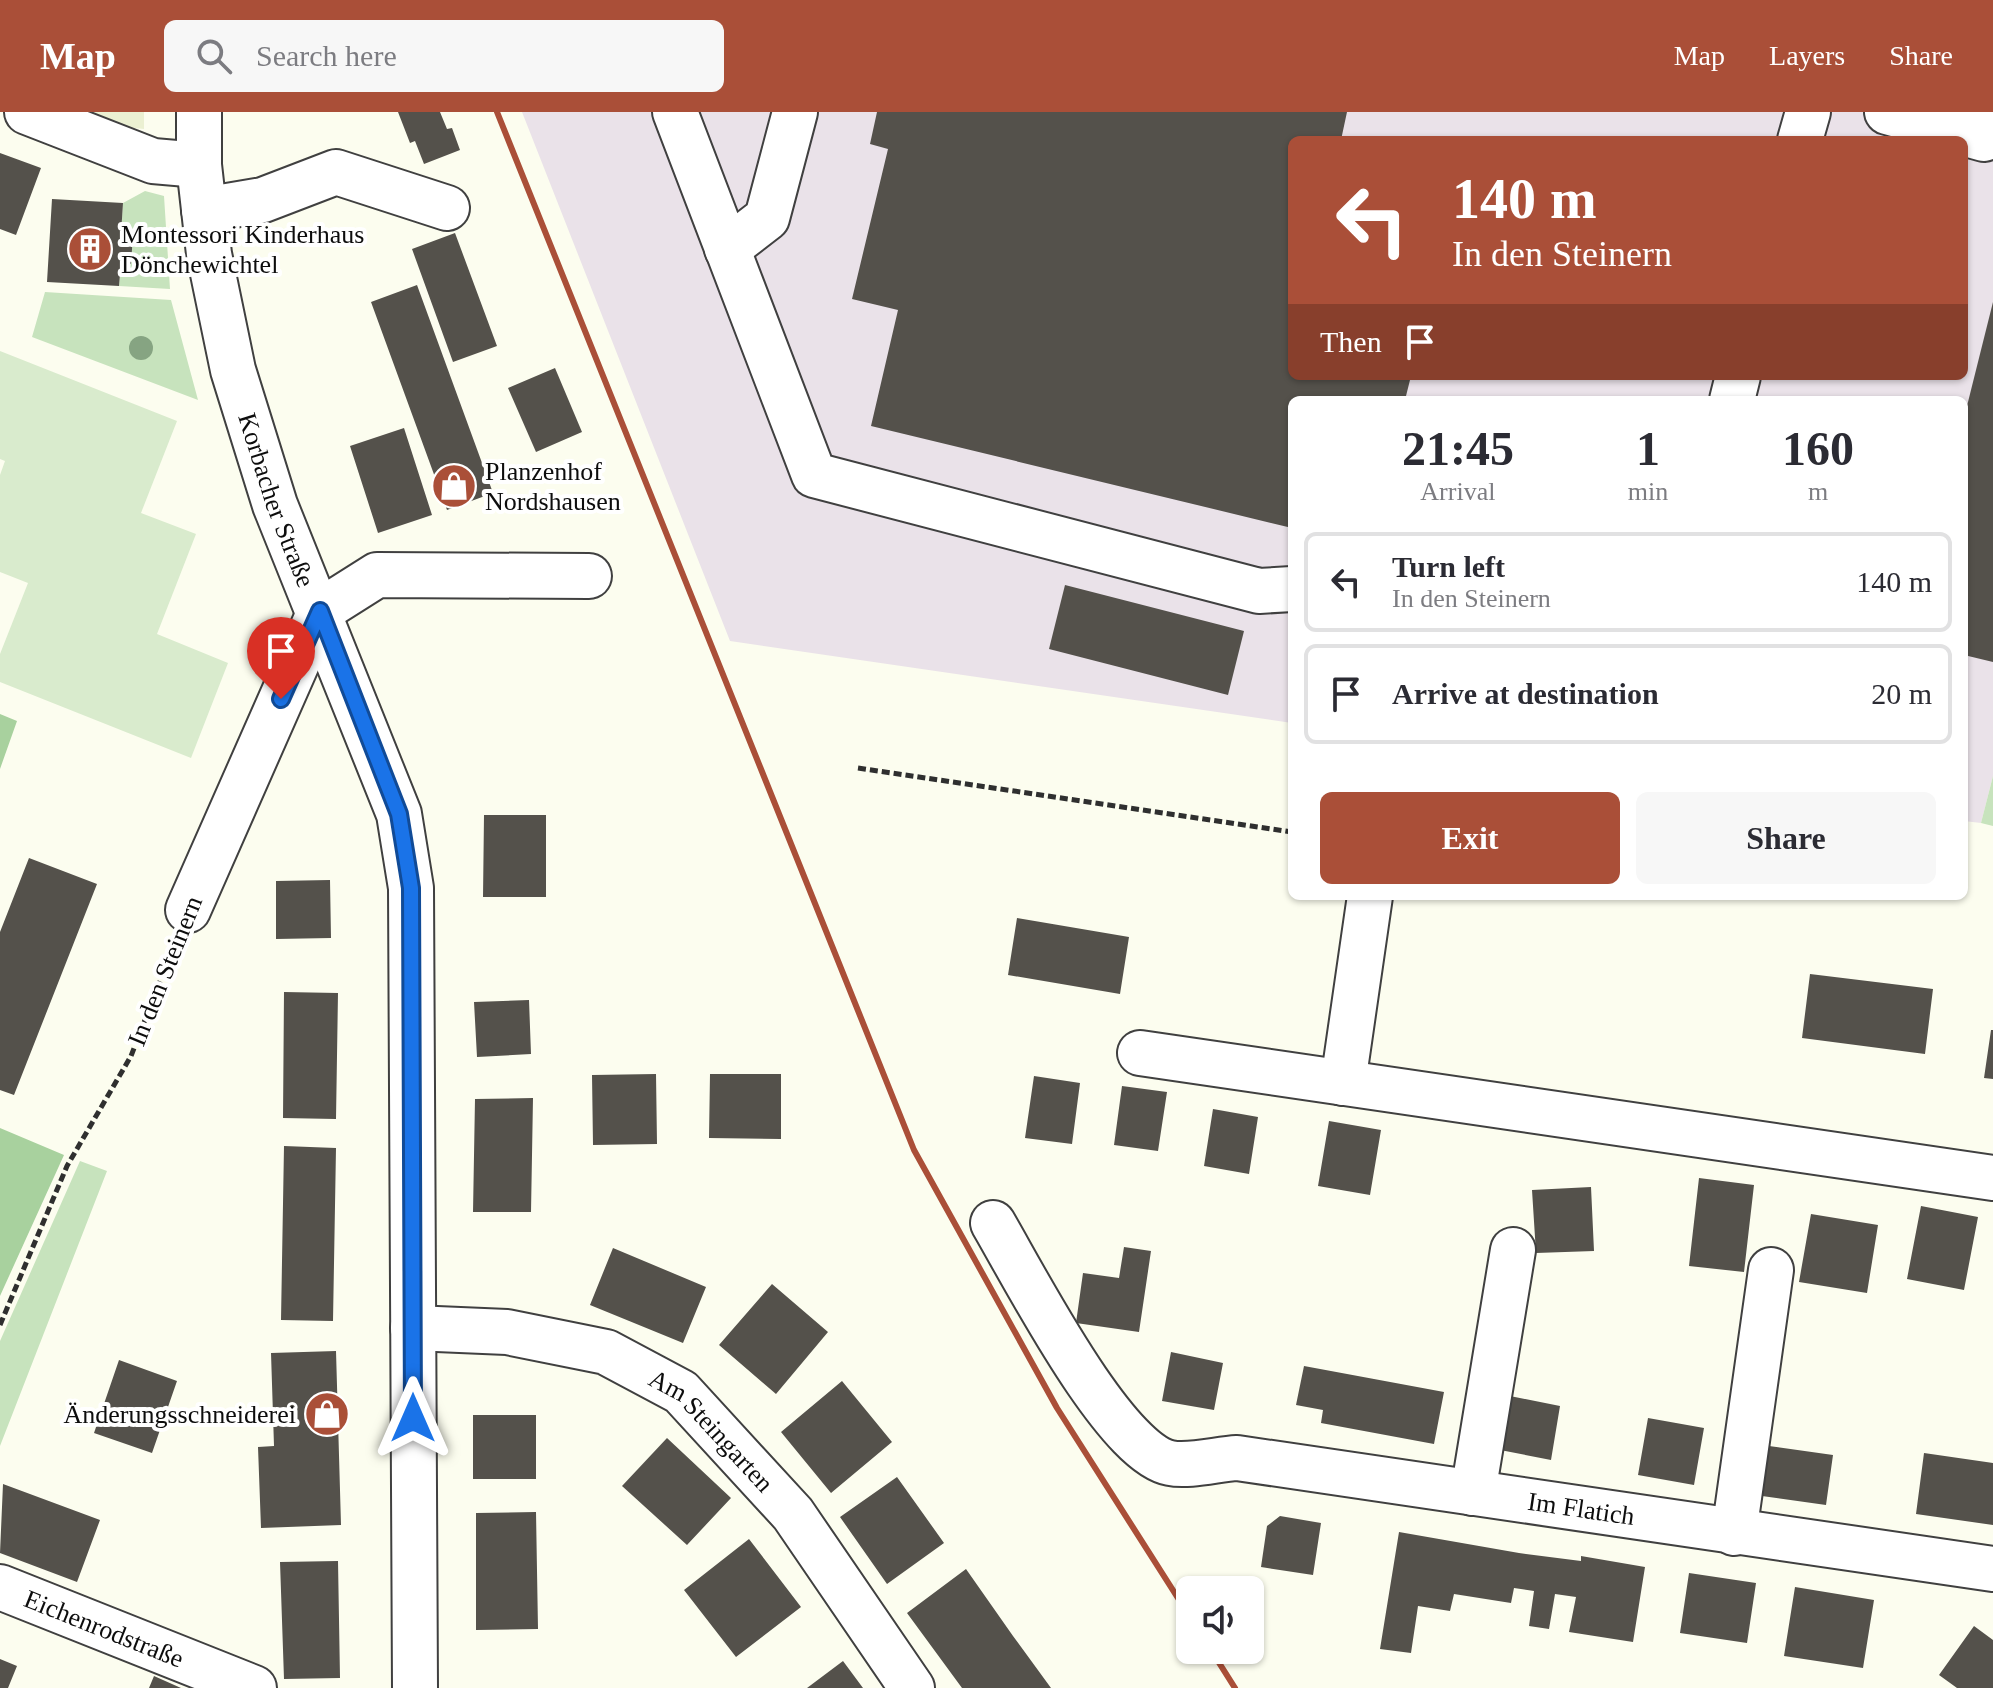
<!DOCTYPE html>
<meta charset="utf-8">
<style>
body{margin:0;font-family:"Times New Roman",serif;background:#f7f7f7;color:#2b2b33;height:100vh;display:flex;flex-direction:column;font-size:30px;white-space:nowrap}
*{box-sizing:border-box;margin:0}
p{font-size:26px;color:#7c7c81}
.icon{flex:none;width:44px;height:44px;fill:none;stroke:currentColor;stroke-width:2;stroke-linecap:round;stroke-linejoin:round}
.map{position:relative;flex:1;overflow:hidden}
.side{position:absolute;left:1288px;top:284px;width:680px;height:504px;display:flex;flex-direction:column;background:#fff;border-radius:12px;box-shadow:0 2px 6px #0004}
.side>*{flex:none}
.hud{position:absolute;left:1288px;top:24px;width:680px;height:244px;border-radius:12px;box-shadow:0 2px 6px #0004;background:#aa4f38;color:#fff;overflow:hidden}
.buttons{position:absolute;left:1176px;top:1464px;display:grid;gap:16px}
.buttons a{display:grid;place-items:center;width:88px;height:88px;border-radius:12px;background:#fff;box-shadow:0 2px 6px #0004;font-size:40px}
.pin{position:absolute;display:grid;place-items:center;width:68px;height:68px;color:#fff;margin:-82px -34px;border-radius:50% 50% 50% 0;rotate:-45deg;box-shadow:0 0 8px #0007}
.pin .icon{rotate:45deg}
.me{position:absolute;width:88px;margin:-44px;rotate:0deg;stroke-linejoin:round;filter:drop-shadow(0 0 6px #0008)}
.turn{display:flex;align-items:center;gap:28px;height:168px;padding:0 32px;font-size:36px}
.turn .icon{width:104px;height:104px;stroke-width:2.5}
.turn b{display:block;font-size:56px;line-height:68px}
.then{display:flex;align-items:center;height:76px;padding:0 32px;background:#0003;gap:16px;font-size:30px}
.eta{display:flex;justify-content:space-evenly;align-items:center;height:136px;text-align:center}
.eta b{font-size:48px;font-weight:700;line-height:56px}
.action{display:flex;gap:16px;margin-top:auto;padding:16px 32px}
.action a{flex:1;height:92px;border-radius:12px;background:#aa4f38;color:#fff;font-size:32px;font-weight:700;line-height:92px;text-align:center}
.action a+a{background:#f7f7f7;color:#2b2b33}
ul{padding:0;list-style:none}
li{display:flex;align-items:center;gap:24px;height:100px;margin:0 16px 12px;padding:0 16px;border:4px solid #e1e1e2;border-radius:12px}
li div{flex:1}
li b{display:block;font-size:30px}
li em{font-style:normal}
header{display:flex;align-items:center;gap:48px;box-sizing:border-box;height:112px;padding:0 40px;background:#aa4f38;color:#fff}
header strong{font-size:38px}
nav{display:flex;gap:44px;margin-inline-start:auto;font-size:28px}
.search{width:560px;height:72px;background:#f7f7f7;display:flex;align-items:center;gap:20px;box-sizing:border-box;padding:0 28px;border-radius:12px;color:#7c7c81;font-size:30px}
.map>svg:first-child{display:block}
</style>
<header>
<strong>Map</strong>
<div class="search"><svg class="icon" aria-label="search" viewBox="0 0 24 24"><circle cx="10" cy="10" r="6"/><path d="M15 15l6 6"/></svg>Search here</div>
<nav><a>Map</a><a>Layers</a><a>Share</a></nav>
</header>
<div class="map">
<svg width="1993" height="1576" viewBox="0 0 1993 1576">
<rect width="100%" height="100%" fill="#fcfdef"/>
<path fill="#eae2e9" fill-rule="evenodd" d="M522 0H1993V664L1981 711 1964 709V288H1292V611L730 529ZM1292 28H1964V264H1292Z"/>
<path fill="#ebf0d2" d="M69 0H144V17L99 12Z"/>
<path fill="#c7e3bd" d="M145 79 164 84 170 177 119 174 121 151H131L133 124 121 122 123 91Z
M45 180 171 188 198 288 32 225Z
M1993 664V714L1981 711Z
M80 1049 107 1059 0 1334V1229Z"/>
<path fill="#a8d19e" d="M0 602 17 609 0 657Z
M0 1016 64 1043 0 1184Z"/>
<path fill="#d9ebcd" d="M0 239 177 309 141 401 196 422 157 522 228 551 191 646 0 570V542L28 471 0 460V363L5 349 0 347Z"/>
<path fill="#54514b" d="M398 0H440L447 17 452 16 460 38 424 52 415 29 410 31Z
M877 0H1347L1341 28H1292V264H1411L1405 288H1292V416L871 314 898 198 852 187 888 37 870 32Z
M0 41 41 56 16 123 0 117Z
M52 87 123 91 121 122 133 123 131 152 121 151 119 174 47 170Z
M455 121 497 234 453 250 412 137Z
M417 173 493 381 447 398 371 190Z
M1993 190V550L1964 543V306Z
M555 256 582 320 536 340 508 276Z
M404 316 432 403 378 421 350 334Z
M1065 473 1244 519 1228 583 1049 537Z
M484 703H546V785H483Z
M29 746 97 772 14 983 0 978V820Z
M330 768 331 826 276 827V769Z
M1017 806 1129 825 1120 882 1008 863Z
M1810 862 1933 877 1925 942 1802 926Z
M284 880 338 881 336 1007 283 1006Z
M529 888 531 942 477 945 474 890Z
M1991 918H1993V967L1984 966Z
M656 962 657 1032 593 1033 592 963Z
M710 962H781V1027L709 1026Z
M1034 964 1080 971 1072 1032 1025 1026Z
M1122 974 1167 980 1158 1039 1114 1033Z
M533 986 531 1100H473L475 987Z
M1213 997 1258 1005 1249 1062 1204 1054Z
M1329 1009 1381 1018 1370 1083 1318 1074Z
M284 1034 336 1036 333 1209 281 1208Z
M1699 1066 1754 1073 1744 1160 1689 1154Z
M1591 1075 1594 1139 1536 1141 1532 1078Z
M1921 1094 1978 1105 1964 1178 1907 1167Z
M1811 1102 1878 1113 1867 1181 1799 1170Z
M1124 1135 1151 1139 1139 1220 1076 1211 1083 1161 1119 1166Z
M613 1136 706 1175 683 1231 590 1193Z
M772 1172 828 1220 776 1282 719 1233Z
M336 1239 341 1413 261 1416 258 1335 274 1334 271 1241Z
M1171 1240 1223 1251 1214 1298 1162 1289Z
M119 1248 177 1269 152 1341 94 1321Z
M1304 1254 1444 1280 1434 1332 1321 1311 1323 1298 1296 1293Z
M842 1269 892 1330 831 1381 781 1320Z
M1505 1283 1560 1294 1551 1348 1495 1337Z
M473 1303H536V1367H473Z
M1648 1306 1704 1316 1694 1373 1638 1363Z
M667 1326 731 1386 687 1433 622 1374Z
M1769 1334 1833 1343 1826 1393 1762 1384Z
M1924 1341 1993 1351V1413L1916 1402Z
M897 1365 944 1431 887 1472 840 1405Z
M3 1372 100 1408 77 1470 0 1441Z
M536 1400 538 1517 476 1518V1401Z
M1280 1404 1321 1411 1313 1463 1261 1455 1267 1414Z
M1399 1420 1519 1441 1581 1449V1444L1645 1455 1633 1530 1569 1520 1576 1485 1555 1482 1549 1517 1529 1514 1534 1479 1514 1476 1511 1491 1454 1482 1450 1499 1418 1494 1411 1541 1380 1537Z
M749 1427 801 1495 736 1545 684 1478Z
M338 1449 340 1566 284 1567 280 1450Z
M966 1457 1013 1524 1051 1576H962L907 1501Z
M1689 1461 1756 1471 1747 1531 1680 1521Z
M1795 1475 1874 1488 1863 1556 1784 1544Z
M1974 1514 1993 1528V1576H1957L1939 1563Z
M0 1547 17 1554 8 1576H0Z
M843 1549 863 1576H807Z
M154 1564 181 1576H149Z"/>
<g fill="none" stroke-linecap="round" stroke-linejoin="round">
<g stroke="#404040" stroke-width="48">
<g id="minor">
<path d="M27 0 153 49 199 53"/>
<path id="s1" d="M199 0V53L209 142 233 258 275 393 399 702 411 776 415 1576"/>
<path d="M675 0 814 363 1259 479 1292 477"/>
<path d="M1887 0 1984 27 1981 0"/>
<path d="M1800 28 1808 0"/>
<path d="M204 98 263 88 336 60 447 96"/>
<path d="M727 137 767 106 795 0"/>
<path d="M1732 288 1738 264"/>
<path d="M188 798 320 499 377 463 589 464"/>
<path d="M1140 941 1993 1066"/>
<path d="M1343 971 1370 784"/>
<path id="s2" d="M993 1111C1023 1162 1114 1340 1170 1351 1189 1355 1218 1347 1237 1346L1993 1457"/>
<path id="s3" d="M413 1216 507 1220 606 1240 681 1280 793 1402 912 1576"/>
<path d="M1473 1381 1513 1138"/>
<path d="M1734 1421 1771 1158"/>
<path id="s4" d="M0 1475 254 1576"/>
</g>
</g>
<path stroke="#2f2f2f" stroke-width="5" stroke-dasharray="8 4" stroke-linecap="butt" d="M858 656 1292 720
M0 1213 67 1054 131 944 173 836"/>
<use href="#minor" stroke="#fff" stroke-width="44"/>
<path stroke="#aa4f38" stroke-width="6" d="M497 0 914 1038 1057 1296 1190 1505
M1211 1538 1235 1576"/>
</g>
<circle fill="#86a482" cx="141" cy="236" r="12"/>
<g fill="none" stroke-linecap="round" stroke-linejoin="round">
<g stroke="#114b97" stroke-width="20">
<path id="route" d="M281 587 320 499 399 702 411 776 413 1306"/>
</g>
<use href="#route" stroke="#1a73e8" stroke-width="14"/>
</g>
<defs>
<g id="building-disc" transform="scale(2.3)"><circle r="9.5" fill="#aa4f38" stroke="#fff"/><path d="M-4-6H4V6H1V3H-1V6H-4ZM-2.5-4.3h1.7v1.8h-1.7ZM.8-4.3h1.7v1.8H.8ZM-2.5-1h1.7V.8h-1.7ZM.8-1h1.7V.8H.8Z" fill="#fff"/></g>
<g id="shop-disc" transform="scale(2.3)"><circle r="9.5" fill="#aa4f38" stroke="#fff"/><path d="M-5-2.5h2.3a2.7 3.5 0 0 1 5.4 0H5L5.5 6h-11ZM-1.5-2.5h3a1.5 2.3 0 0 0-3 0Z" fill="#fff"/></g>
</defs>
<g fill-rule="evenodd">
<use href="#building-disc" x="90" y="137"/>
<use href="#shop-disc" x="454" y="374"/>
<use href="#shop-disc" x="327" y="1302"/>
</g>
<g text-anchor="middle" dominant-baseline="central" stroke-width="8" stroke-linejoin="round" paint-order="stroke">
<g font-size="26" fill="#0d0d0d" stroke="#fff" text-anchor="start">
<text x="121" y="122">Montessori Kinderhaus<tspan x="121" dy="30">Dönchewichtel</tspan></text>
<text x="485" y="359">Planzenhof<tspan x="485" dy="30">Nordshausen</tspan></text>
<text x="296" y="1302" text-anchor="end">Änderungsschneiderei</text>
</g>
<g font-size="26" fill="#0d0d0d" stroke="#fff">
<text stroke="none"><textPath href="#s1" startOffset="398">Korbacher Straße</textPath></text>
<text transform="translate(165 859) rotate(-68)">In den Steinern</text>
<text stroke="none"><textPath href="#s3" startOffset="328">Am Steingarten</textPath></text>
<text stroke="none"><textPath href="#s2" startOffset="718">Im Flatich</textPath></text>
<text stroke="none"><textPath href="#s4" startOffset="112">Eichenrodstraße</textPath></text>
</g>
</g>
</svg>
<div class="buttons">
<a><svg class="icon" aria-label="sound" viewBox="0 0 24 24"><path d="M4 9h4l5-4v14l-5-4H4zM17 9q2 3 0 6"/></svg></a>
</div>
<div class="pin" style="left:281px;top:587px;background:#d93025"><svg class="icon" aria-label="arrive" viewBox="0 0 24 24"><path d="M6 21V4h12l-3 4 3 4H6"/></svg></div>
<svg class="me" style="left:413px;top:1306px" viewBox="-20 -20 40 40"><path d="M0-17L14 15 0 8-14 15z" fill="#1a73e8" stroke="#fff" stroke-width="4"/></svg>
<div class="hud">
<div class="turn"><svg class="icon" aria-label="left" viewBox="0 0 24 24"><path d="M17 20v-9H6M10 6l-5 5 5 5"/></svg><div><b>140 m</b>In den Steinern</div></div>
<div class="then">Then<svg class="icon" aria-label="arrive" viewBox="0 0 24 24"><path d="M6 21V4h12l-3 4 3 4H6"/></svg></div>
</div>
<section class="side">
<div class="eta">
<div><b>21:45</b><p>Arrival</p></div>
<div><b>1</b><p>min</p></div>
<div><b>160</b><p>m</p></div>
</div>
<ul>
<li><svg class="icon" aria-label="left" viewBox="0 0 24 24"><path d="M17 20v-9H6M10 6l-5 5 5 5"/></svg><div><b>Turn left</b><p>In den Steinern</p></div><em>140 m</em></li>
<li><svg class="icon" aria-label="arrive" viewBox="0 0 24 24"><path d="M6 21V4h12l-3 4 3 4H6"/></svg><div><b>Arrive at destination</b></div><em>20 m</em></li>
</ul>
<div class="action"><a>Exit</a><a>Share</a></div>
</section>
</div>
